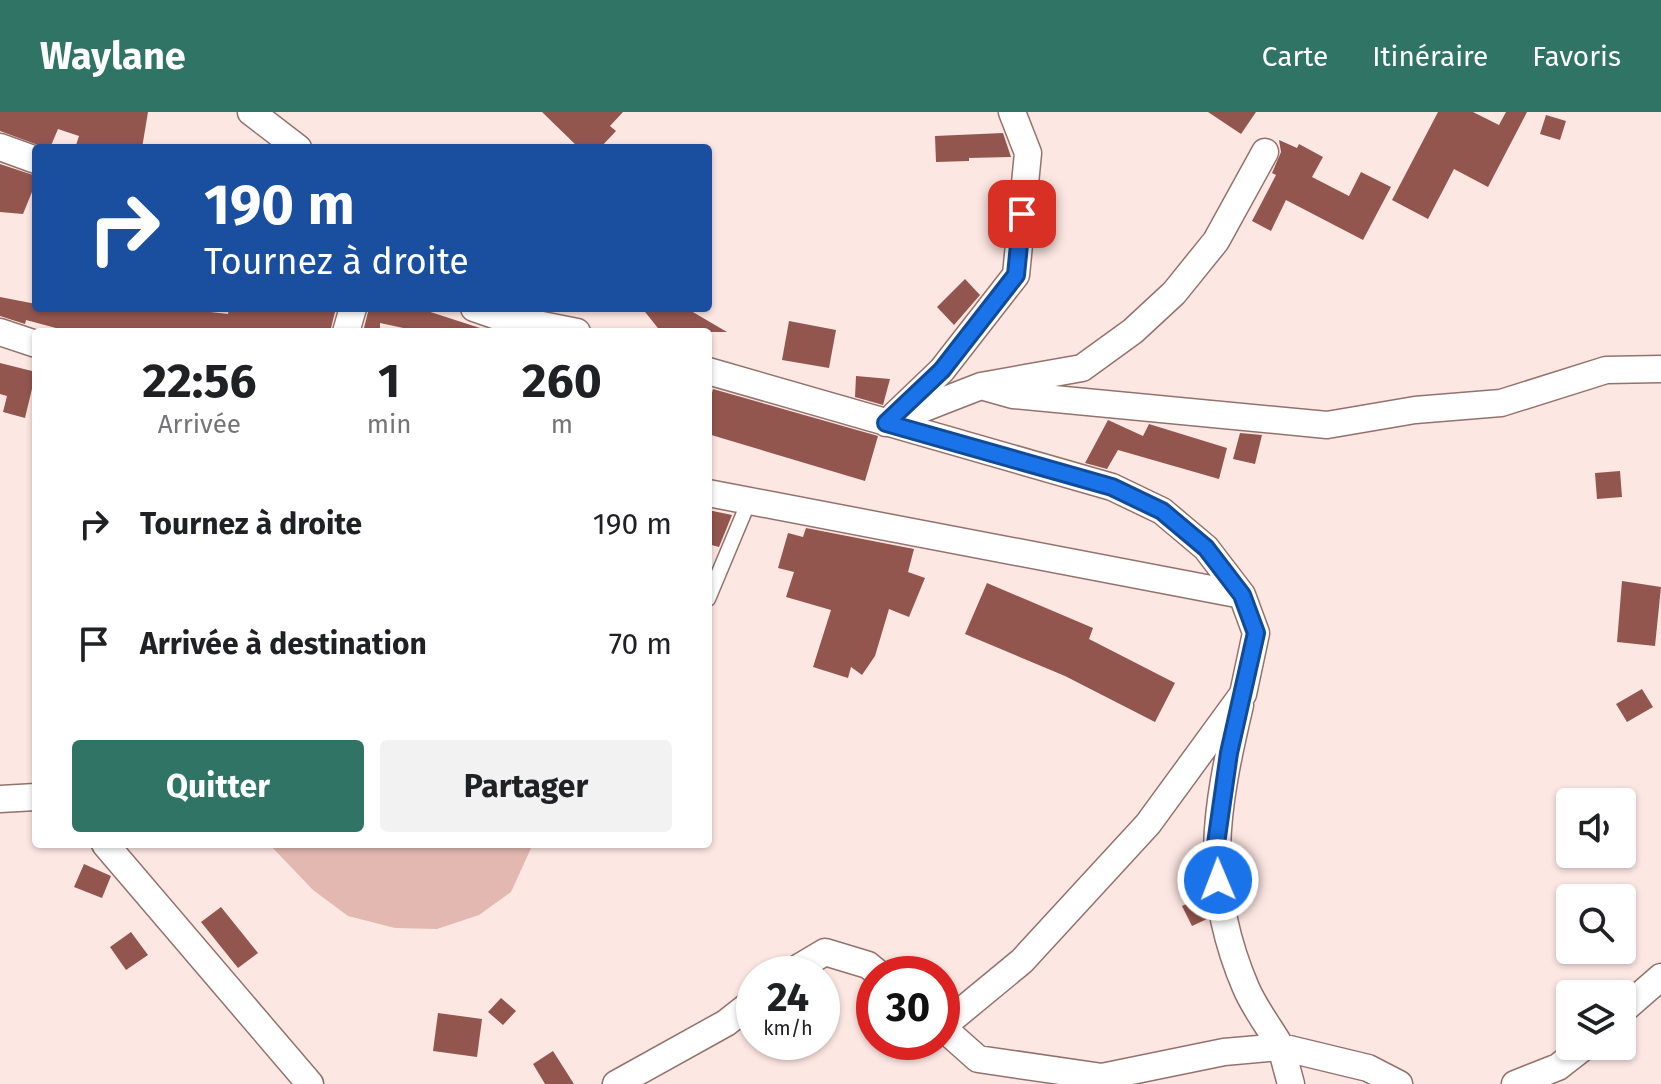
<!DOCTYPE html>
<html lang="fr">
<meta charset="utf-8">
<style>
body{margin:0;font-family:"Fira Sans",sans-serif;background:#f2f2f2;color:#202124;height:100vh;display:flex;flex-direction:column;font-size:30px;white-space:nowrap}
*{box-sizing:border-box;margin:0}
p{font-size:26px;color:#757577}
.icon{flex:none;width:44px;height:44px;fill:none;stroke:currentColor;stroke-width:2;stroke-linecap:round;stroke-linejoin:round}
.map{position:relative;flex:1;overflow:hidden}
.details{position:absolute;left:32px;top:216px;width:680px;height:520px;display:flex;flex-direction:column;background:#fff;border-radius:8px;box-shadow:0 2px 6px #0004}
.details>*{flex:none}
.top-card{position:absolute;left:32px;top:32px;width:680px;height:168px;border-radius:8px;box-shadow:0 2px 6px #0004;background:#1a4fa0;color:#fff;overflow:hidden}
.tools{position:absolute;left:1556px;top:676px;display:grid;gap:16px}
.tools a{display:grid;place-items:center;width:80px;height:80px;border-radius:8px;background:#fff;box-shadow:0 2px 6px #0004;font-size:40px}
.speed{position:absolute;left:736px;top:844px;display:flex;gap:16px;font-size:40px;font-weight:700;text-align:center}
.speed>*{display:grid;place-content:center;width:104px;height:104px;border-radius:50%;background:#fff;box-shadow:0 2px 6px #0004;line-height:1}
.speed small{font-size:20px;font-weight:400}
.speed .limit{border:12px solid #d22;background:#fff;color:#111}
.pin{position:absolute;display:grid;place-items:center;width:68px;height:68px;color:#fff;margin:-34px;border-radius:16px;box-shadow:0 4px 12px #0006}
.me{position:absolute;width:88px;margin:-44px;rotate:359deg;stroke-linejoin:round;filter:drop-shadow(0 0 6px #0008)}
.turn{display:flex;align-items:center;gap:28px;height:168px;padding:0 40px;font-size:36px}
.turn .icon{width:104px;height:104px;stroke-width:2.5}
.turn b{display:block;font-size:56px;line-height:68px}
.eta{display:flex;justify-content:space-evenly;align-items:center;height:136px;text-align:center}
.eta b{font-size:48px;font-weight:700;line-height:56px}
.cta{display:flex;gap:16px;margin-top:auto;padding:16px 40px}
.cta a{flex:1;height:92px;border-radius:8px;background:#307466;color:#fff;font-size:32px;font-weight:700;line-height:92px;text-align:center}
.cta a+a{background:#f2f2f2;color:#202124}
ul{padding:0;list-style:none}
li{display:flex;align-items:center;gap:24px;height:120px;padding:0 40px}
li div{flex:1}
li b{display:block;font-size:30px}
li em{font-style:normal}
header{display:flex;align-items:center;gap:48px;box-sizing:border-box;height:112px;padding:0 40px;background:#307466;color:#fff}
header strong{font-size:38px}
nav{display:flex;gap:44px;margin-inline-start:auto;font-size:28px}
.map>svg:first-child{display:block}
</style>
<header>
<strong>Waylane</strong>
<nav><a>Carte</a><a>Itinéraire</a><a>Favoris</a></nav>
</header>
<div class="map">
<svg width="1661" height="972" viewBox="0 0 1661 972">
<rect width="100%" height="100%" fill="#fde7e3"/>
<path fill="#e3b8b1" d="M269 732H533L511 780 479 803 437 817 395 816 348 804 313 778Z"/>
<path fill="#93564e" d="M0 0H148L142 36H75L79 24 58 17 50 36H46L0 19Z
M542 0H623L610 14 616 19 600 36H579Z
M1208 0H1256L1241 22Z
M1438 0H1473L1499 13 1506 0H1527L1488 75 1454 57 1428 107 1392 88Z
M1546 3 1566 9 1560 28 1540 22Z
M1003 21 1011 45 969 46V49L936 50 935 24Z
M1279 28 1297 36 1299 32 1323 45 1312 65 1349 84 1361 60 1391 75 1363 128 1286 88 1271 119 1252 109 1276 63 1272 61 1281 40Z
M0 52 36 64V70L23 102 0 100Z
M965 167 980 183 954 213 937 195Z
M0 185 36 192V196H175L228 202 229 196H336L330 220 314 216V220H71L26 208 25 212 0 204Z
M369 196H418L480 216 479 220H422L380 211V220H363Z
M642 196H686L727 220H661Z
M789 209 836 218 829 256 782 248Z
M0 251 36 260 25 306 3 300 7 284 0 282Z
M856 264 890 267 883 293 855 285Z
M713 277 878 324 865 369 708 322V294Z
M1108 308 1143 324 1149 312 1227 336 1219 367 1118 338 1107 357 1085 351Z
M1240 321 1262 323 1255 352 1233 347Z
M1620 359 1622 385 1597 387 1595 361Z
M708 398 732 403 719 435 708 432Z
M806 416 914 437 908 460 925 466 909 505 889 497 875 544 862 563 851 555 848 566 813 555 831 498 786 485 794 460 778 456 788 421 803 425Z
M1622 469 1661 475 1655 534 1617 530Z
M987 471 1093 516 1089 527 1175 571 1155 610 1065 564 965 522Z
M1642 577 1653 595 1627 610 1616 592Z
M84 752 111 764 102 786 74 775Z
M1199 786 1207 807 1192 814 1182 794Z
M221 795 258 841 238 856 201 810Z
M131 820 148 843 126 858 110 835Z
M501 886 516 899 503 913 488 900Z
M438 901 482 907 477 945 433 939Z
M553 939 574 972H545L533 952Z"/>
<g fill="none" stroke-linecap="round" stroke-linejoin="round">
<g stroke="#93726d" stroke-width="17">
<path id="lane" d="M708 487 749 389"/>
</g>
<g stroke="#93726d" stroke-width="29">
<path id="street" d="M251 0 298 36
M0 35 36 48
M474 196 497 204 577 220
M0 220 36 232
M346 220 353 196
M708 259 1112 375 1162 399 1206 436 1242 483 1256 521 1243 582 1148 712 1022 849 942 915
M981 274 1013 283 1327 313 1415 298 1501 291 1606 258 1661 257
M895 303 942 258 1016 163 1028 41 1012 0
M886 311 981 274 1082 256 1133 219 1174 181 1216 129 1265 40
M708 381 1242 483
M1240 593C1215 699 1202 773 1246 876 1255 897 1270 916 1281 935L1368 956 1399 972
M0 687 36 685
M105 732 310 972
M788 862 825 840 868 853 879 862
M1622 899 1661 865
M942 915 978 947 1102 965 1224 940 1281 935 1291 972
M616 972 726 911 754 889
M1515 972 1558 955 1585 934"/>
</g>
<use href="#lane" stroke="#fff" stroke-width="14"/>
<use href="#street" stroke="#fff" stroke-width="26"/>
</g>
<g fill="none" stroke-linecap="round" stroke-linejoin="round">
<g stroke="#114b97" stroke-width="20">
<path id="route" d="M1022 102 1016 163 942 258 886 311 1112 375 1162 399 1206 436 1242 483 1256 521 1229 641 1215 739 1218 768"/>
</g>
<use href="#route" stroke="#1a73e8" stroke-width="14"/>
</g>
</svg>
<div class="tools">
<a><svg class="icon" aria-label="sound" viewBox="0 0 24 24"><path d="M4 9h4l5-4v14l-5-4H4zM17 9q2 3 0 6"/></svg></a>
<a><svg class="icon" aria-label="search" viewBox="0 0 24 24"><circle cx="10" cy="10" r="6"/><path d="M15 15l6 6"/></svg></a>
<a><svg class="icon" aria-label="layers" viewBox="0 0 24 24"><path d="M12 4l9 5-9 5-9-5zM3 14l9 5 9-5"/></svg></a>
</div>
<div class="speed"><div>24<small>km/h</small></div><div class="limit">30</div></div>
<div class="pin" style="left:1022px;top:102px;background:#d93025"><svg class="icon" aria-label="arrive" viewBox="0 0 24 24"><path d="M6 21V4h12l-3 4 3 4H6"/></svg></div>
<svg class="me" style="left:1218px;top:768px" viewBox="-20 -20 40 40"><circle r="17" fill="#1a73e8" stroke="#fff" stroke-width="3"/><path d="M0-11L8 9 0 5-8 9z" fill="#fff"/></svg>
<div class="top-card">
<div class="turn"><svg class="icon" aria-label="right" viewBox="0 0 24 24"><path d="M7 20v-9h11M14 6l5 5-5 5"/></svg><div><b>190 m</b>Tournez à droite</div></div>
</div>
<section class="details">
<div class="eta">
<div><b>22:56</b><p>Arrivée</p></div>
<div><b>1</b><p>min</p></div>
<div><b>260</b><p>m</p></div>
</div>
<ul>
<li><svg class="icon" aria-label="right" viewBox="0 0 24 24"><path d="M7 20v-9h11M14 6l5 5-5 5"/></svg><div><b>Tournez à droite</b></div><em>190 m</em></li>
<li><svg class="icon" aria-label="arrive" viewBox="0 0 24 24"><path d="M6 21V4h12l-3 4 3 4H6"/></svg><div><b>Arrivée à destination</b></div><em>70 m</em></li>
</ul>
<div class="cta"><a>Quitter</a><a>Partager</a></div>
</section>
</div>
